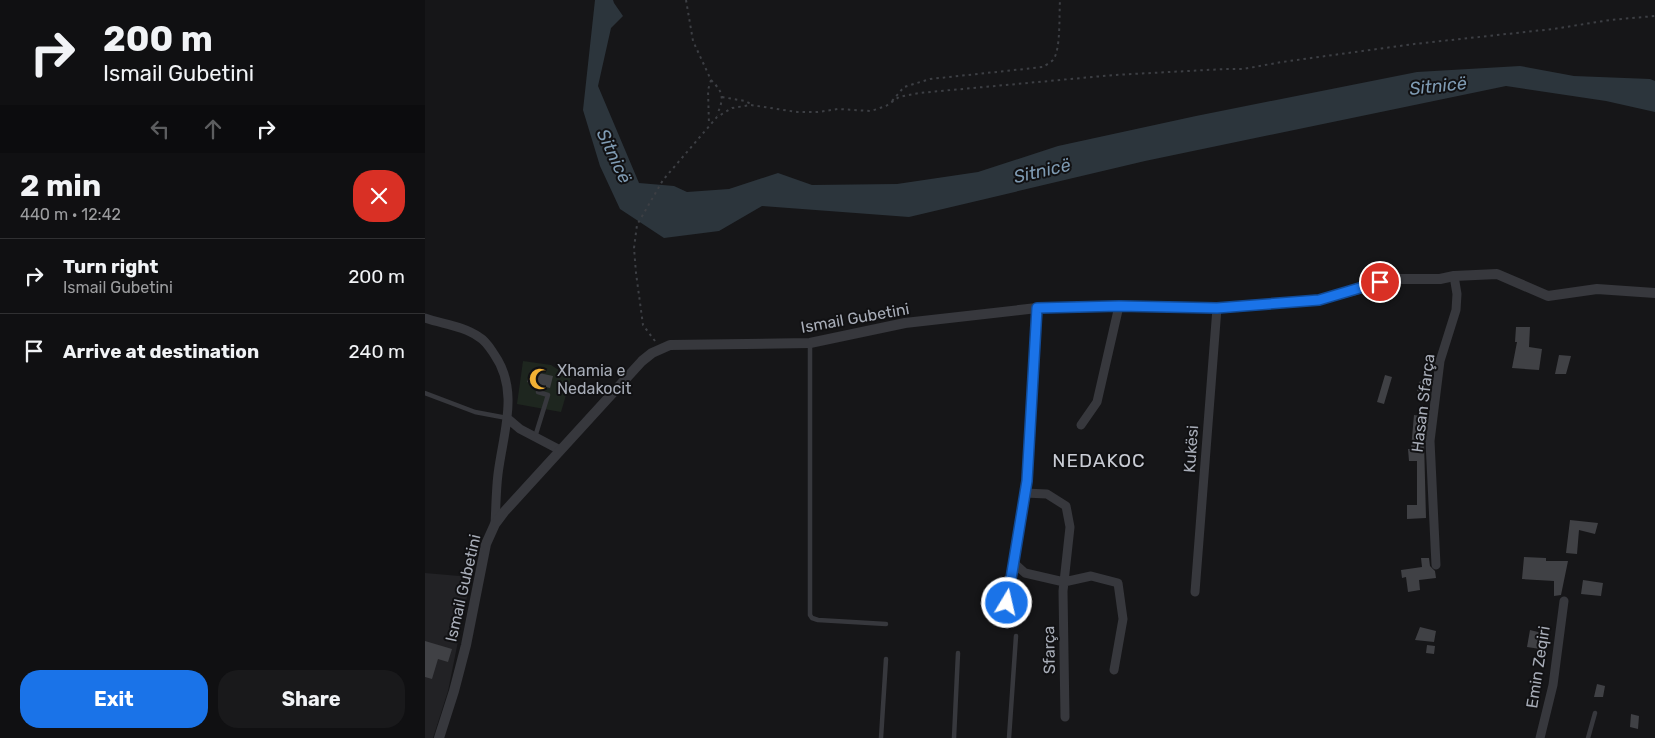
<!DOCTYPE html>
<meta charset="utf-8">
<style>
body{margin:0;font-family:Rubik,sans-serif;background:#19191b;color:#f1f3f6;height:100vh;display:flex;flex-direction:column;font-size:19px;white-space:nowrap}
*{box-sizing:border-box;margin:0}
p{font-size:16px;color:#9c9d9f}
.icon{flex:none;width:28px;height:28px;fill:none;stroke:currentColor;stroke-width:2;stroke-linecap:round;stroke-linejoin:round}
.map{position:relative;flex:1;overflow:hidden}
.panel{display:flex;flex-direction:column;background:#101012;width:425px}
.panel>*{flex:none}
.top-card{background:#101012;color:#f1f3f6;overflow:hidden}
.pin{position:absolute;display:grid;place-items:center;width:42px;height:42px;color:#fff;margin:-21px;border:2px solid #fff;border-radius:50%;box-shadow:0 1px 5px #0007}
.me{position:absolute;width:55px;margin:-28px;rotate:9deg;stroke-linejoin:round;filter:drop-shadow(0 0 4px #0008)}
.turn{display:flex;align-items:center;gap:18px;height:105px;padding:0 20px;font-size:22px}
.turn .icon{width:65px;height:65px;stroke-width:2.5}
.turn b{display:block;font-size:35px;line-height:42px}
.lanes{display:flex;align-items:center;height:48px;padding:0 20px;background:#0003;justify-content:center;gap:25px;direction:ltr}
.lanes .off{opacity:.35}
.round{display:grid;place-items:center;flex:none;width:52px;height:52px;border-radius:20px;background:#19191b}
.summary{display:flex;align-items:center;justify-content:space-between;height:85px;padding:0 20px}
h1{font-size:30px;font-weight:700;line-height:38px}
.primary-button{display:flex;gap:10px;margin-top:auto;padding:10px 20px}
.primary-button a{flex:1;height:58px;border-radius:20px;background:#1a73e8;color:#fff;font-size:20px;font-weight:700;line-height:58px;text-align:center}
.primary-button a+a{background:#19191b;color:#f1f3f6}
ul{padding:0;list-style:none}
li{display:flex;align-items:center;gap:15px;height:75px;padding:0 20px;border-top:1px solid #303032}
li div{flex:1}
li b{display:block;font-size:19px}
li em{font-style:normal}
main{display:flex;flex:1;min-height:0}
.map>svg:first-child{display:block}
</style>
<main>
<section class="panel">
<div class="top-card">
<div class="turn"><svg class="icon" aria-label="right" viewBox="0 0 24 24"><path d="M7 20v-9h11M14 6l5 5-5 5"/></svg><div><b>200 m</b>Ismail Gubetini</div></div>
<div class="lanes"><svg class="icon off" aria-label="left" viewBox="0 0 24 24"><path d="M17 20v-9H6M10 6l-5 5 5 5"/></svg><svg class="icon off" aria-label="ahead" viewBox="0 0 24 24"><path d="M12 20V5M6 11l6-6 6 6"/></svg><svg class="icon" aria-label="right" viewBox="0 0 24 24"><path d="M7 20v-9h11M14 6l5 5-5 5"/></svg></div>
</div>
<div class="summary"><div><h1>2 min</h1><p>440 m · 12:42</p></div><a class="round" style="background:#d93025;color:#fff"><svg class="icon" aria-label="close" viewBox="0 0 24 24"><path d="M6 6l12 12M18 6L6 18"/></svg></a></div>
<ul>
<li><svg class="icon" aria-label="right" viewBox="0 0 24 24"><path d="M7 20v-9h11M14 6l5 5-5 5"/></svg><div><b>Turn right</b><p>Ismail Gubetini</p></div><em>200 m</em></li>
<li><svg class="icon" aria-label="arrive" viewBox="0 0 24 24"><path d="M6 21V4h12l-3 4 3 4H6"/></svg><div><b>Arrive at destination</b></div><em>240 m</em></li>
</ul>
<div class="primary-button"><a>Exit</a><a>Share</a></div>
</section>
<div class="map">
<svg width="1230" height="738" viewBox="0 0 1230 738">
<rect width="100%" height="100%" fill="#161618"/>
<path fill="#222225" d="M0 573 46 577 23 691 8 738H0Z"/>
<path fill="#1e261f" d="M98 361 126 365 146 378 136 412 92 404Z"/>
<path fill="#2c353c" d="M170 0H188L189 3 198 16 186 28 173 86 214 183 249 186 262 192 304 189 353 173 387 185 472 184 553 172 633 146 771 116 992 72 1095 66 1149 76 1225 79 1230 81V112L1181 101 1081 86 720 161 484 217 337 206 294 231 239 238 195 209 175 166 158 110Z"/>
<path fill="#404145" d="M1091 327H1105L1104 347 1117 349 1114 370 1087 368 1092 342H1090Z
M1134 355 1146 356 1141 374H1130Z
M105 371 128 376 125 388 102 382Z
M960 375 967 377 959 404 952 402Z
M995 381 1006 383 1005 394 992 391Z
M989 415 1002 417 999 441 1001 518 982 519V505H992V461H984L983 449H986Z
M1145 520 1173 523 1170 534 1154 530 1152 554 1141 553Z
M1099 557 1121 558V561H1143L1136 595 1129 596V581L1097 579Z
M996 558H1004L1005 566 1010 571 1011 578 994 580 995 590 983 592 981 577 977 578 976 570 997 567Z
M1158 580 1178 583 1176 596 1156 594Z
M995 627 1011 631 1009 642 990 640Z
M1105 630 1125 635 1122 650 1102 647Z
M0 641 27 649 23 662 13 659 7 679 0 677Z
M1002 645 1010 646 1009 654 1001 653Z
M1172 684 1180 686 1178 697H1169Z
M1206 714 1214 716 1213 729 1205 727Z"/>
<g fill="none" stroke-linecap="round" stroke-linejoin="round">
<path stroke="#3d3f44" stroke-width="2" stroke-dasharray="2.5 4" stroke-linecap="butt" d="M261 0 268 41 286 80 283 90 284 125
M286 80C299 93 299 98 292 115
M297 97 320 101 326 104
M467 101 479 87 505 79 618 67C621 65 626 62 628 60 636 50 634 14 635 0
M230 341 218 325 211 273 209 248 212 225 238 180 292 117 307 108 326 105 372 112H393L413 109 446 111 461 106 474 97 494 93 689 75 800 69H818L857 62 989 44 1128 29 1185 20 1230 16"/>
<path stroke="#37383d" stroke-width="4.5" d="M385 343V615L387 618 393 620 461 624
M0 393 50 412 82 418
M110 437 123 395 113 392
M456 738 461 659
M529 738 533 653
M584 738 591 636
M1163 738 1170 713"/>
<path stroke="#37383d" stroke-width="9" d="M0 318C17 324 39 326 54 337 61 341 65 348 69 354 95 391 78 433 73 474 71 490 71 507 70 524
M82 418 95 429 135 450
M656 425 672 402 694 306
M600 493 622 494 641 506 645 527 638 591 640 717
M589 563 600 573 639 582 666 576 693 583 698 619 689 670
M1011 565 1005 441 1015 361 1031 310 1032 294 1029 276
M770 592 792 308
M582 603 602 481 612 308
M1115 738 1128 685 1139 601"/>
<path stroke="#37383d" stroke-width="10" d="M14 738 29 691 41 645 61 544 70 524 79 512 217 361 227 353 245 345 385 343 480 323 612 308 694 306 792 308 894 300 972 279H1015L1029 276 1072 274 1123 296 1172 289 1230 293"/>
</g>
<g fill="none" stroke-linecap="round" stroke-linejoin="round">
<g stroke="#114b97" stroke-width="12">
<path id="route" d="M582 603 602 481 612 308 694 306 792 308 894 300 955 282"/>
</g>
<use href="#route" stroke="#1a73e8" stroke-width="9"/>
</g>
<defs>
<g id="mosque-bare" transform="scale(1.725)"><path d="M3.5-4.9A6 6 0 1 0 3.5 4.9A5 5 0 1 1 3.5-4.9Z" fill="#f2b134" stroke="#111113" stroke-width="2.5" paint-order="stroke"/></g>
</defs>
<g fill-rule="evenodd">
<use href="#mosque-bare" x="115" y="379"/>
</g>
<g text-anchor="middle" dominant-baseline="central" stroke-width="4" stroke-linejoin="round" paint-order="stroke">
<g font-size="16" fill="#a8adb8" stroke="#111113">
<text transform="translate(430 318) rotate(-10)">Ismail Gubetini</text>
<text transform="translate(998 403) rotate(-83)">Hasan Sfarça</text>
<text transform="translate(766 449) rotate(-86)">Kukësi</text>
<text transform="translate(38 588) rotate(-77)">Ismail Gubetini</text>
<text transform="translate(624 650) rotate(-91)">Sfarça</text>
<text transform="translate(1113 667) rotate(-81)">Emin Zeqiri</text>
</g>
<g font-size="16" fill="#a8adb8" stroke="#111113" text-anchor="start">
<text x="132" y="370">Xhamia e<tspan x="132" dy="18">Nedakocit</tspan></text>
</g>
<g font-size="18" font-style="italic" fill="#7f9bb3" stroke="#111113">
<text transform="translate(1013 86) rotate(-6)">Sitnicë</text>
<text transform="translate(189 156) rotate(65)">Sitnicë</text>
<text transform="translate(617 171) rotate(-13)">Sitnicë</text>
</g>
<g font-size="19" letter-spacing="1" fill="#c9ccd4" stroke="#111113">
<text x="674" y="460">NEDAKOC</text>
</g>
</g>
</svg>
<div class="pin" style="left:955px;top:282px;background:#d93025"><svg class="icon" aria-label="arrive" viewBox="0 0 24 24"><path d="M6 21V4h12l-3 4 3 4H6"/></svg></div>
<svg class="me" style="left:582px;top:603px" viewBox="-20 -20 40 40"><circle r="17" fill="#1a73e8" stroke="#fff" stroke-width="3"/><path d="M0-11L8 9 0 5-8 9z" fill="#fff"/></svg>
</div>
</main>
